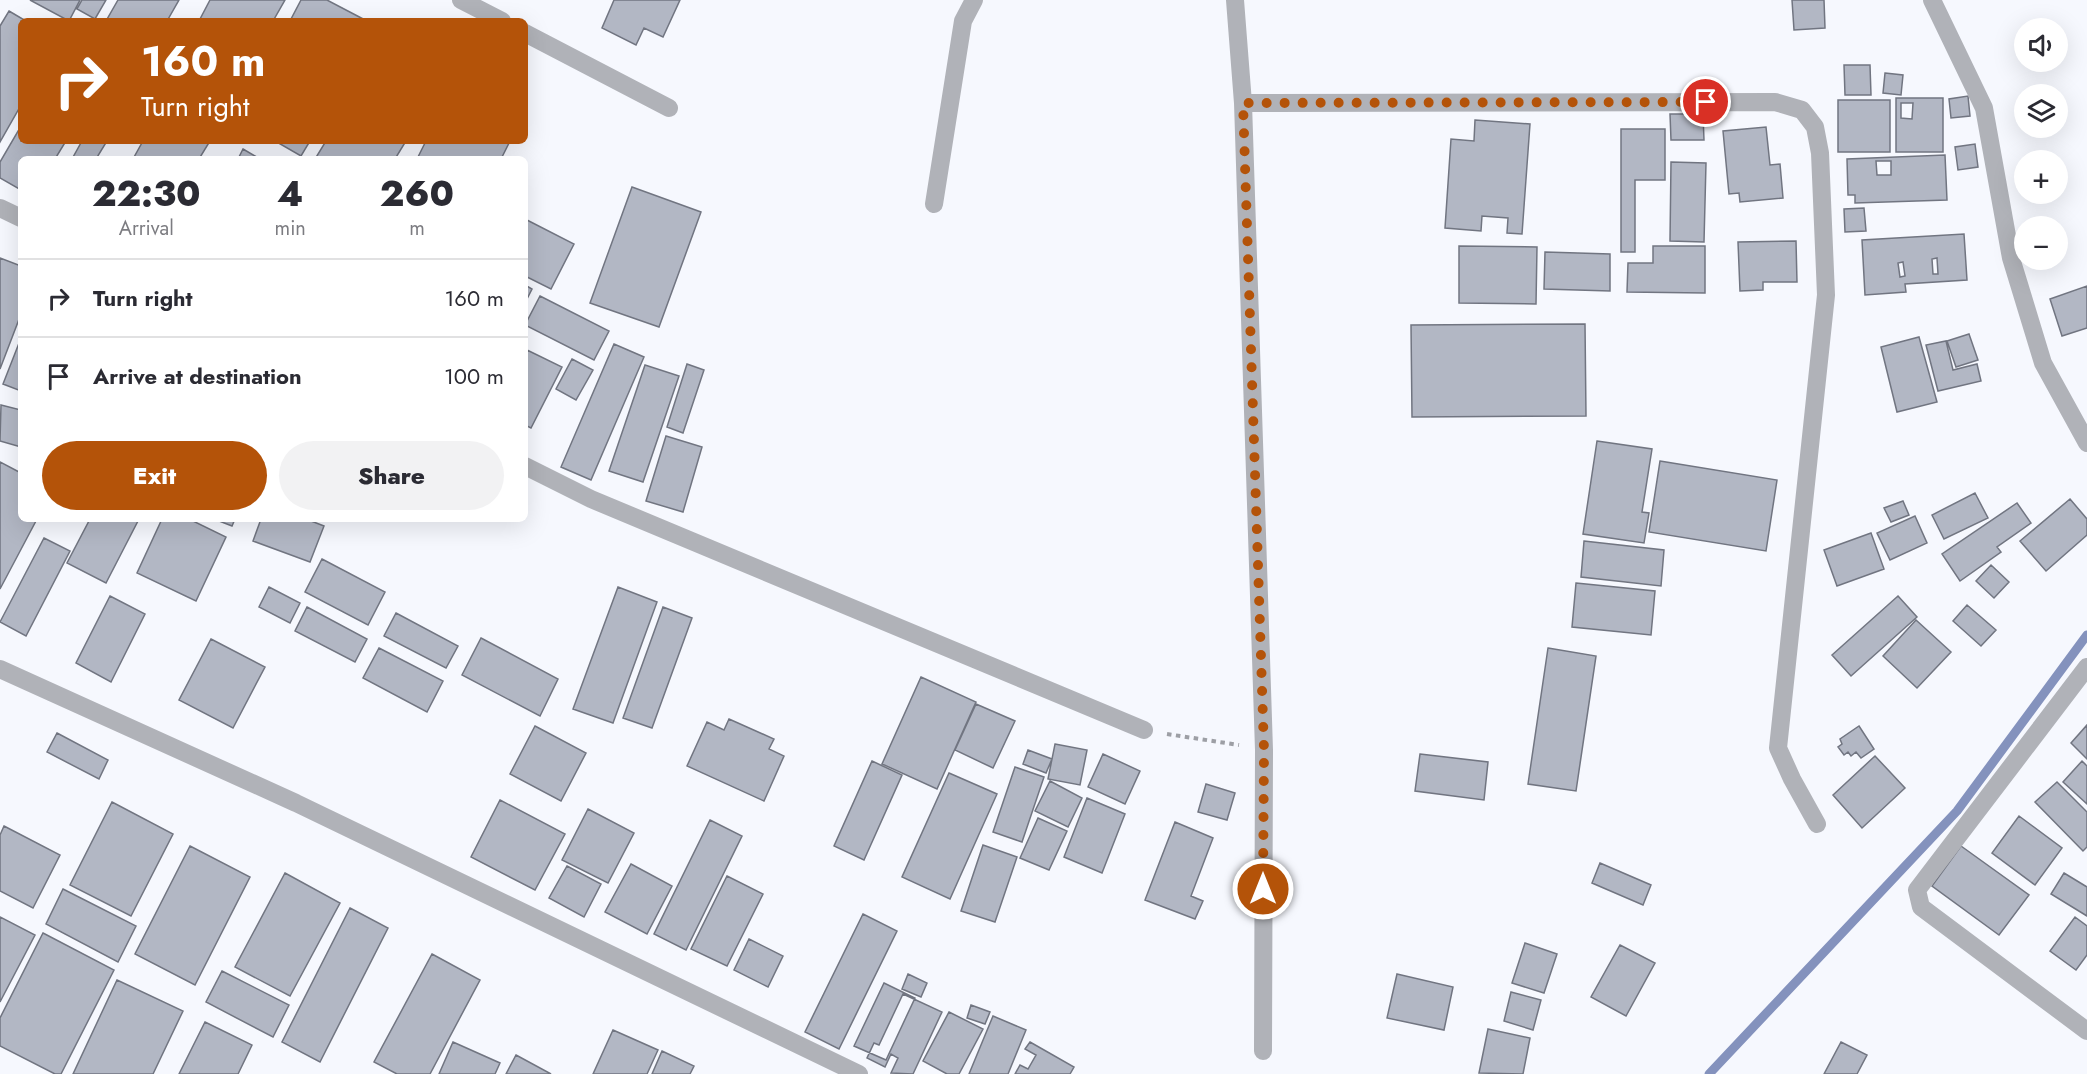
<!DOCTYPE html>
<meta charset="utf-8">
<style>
body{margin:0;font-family:Jost,sans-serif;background:#f2f2f3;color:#2b2b33;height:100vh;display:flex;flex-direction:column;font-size:22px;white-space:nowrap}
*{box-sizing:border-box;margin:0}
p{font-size:20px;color:#7c7c81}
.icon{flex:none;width:33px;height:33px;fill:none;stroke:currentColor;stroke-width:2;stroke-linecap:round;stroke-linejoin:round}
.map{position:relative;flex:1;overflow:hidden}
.sheet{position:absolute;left:18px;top:156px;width:510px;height:366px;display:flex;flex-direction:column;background:#fff;border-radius:9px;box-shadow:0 6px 24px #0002}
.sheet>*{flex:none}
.hud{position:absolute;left:18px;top:18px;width:510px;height:126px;border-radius:9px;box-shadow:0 6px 24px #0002;background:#b45309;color:#fff;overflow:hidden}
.tools{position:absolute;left:2014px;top:18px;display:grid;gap:12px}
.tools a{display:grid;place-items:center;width:54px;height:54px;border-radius:50%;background:#fff;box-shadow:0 6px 24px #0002;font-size:30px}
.pin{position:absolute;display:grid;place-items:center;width:51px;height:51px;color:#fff;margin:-26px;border:3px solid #fff;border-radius:50%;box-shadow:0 2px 6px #0007}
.me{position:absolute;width:66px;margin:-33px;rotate:0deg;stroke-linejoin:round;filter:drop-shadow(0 0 4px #0008)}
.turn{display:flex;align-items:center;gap:21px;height:126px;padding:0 24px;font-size:27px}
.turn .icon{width:78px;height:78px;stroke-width:2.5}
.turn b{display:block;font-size:42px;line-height:51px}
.eta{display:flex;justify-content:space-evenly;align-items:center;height:102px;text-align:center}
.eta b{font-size:36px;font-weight:800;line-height:42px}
.action{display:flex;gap:12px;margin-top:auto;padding:12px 24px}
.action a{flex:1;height:69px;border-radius:36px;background:#b45309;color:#fff;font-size:24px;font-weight:800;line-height:69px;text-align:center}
.action a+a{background:#f2f2f3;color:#2b2b33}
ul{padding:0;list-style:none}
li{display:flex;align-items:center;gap:18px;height:78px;padding:0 24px;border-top:2px solid #e1e1e2}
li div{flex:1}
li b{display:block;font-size:22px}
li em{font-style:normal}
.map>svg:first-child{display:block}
</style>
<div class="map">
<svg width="2087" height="1074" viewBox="0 0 2087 1074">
<rect width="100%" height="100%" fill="#f6f8fe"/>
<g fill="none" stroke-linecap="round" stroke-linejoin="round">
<path stroke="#8492bd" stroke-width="9" d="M1709 1074 1957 811 2087 635"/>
</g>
<path fill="#b2b7c4" stroke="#717581" stroke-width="1.5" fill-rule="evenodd" d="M30 0H80L69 21Z
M82 0H106L95 19 77 9Z
M118 0H179L167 21H106Z
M210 0H285L273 21H199Z
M301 0H327L367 21H290Z
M614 0H680L663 37 644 28 636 45 602 28Z
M1792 0H1824L1825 28 1794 30Z
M9 11 26 21H21V105L0 142V26Z
M1844 65H1870L1871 95H1845Z
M1885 73 1903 75 1901 95 1883 93Z
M1968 96 1970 116 1951 118 1949 99Z
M1896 98H1943V152H1896ZM1901 103H1913L1912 119 1901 118Z
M1838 100H1890V152H1838Z
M1670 114H1703L1704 140H1671Z
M1475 120 1530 124 1522 234 1507 233 1508 218 1482 216 1481 231 1445 228 1451 139 1474 141Z
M21 126V141H66L55 159H21V190L0 178V162Z
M1766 127 1770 165 1780 164 1783 198 1740 202 1739 193 1729 194 1723 131Z
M1621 129H1665V180H1635V252H1621Z
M82 141H107L96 159H72Z
M143 141H210L199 159H133Z
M275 141H310L301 156Z
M326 141H406L395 159H315Z
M426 141H510L501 159H417Z
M1975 144 1978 167 1958 170 1955 147Z
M243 149 260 159H238Z
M1945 155 1947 200 1855 203V195H1848L1847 159ZM1876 161H1891V175H1877Z
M1671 162 1706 163 1704 242 1670 241Z
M632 187 701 212 659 327 590 303Z
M1864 208 1866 231 1845 232 1844 209Z
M525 219 574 244 551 289 525 276Z
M1964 234 1967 280 1905 284 1906 292 1865 295 1862 240ZM1937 258 1938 274H1933L1932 259ZM1903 262 1905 276 1900 277 1898 263Z
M1796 241 1797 282H1763V290L1740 291 1738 242Z
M1459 246 1537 247 1536 304 1459 303Z
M1653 246H1705V293L1627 292 1628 263H1653Z
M1545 252 1610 254V291L1544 289Z
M0 258 21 266V314L0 369Z
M525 285 532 289 525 303Z
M2087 286V328L2062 336 2050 299Z
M540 296 609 331 594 360 525 325Z
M1585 324 1586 416 1412 417 1411 325Z
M1969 334 1978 360 1956 367 1947 341Z
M1919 337 1937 402 1897 412 1881 347Z
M21 338V391L3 384Z
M1946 341 1953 370 1977 364 1981 381 1938 391 1926 345Z
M614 344 644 357 591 480 561 467Z
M527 350 562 367 531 428 525 425V354Z
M572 359 593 370 576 400 556 389Z
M687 364 704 370 683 433 667 427Z
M645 365 679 376 643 482 609 471Z
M1 405 21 410V447L0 441Z
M666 436 702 447 683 512 646 501Z
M1597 441 1652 449 1642 512 1649 513 1644 543 1583 534Z
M1660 461 1777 480 1766 551 1649 532Z
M0 462 21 473V519H37L0 589Z
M1975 493 1988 518 1944 539 1932 515Z
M2070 499 2087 519V535L2046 571 2020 541Z
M1903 501 1909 515 1891 522 1884 508Z
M2017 503 2031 523 1997 547 2001 552 1960 581 1942 554Z
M1915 516 1927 543 1890 560 1877 533Z
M90 519H139L106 583 67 563Z
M162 519H189L226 537 196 601 137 573Z
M214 519H235L232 526Z
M261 519H306L324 526 310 562 253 541Z
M1871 533 1884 569 1837 586 1824 550Z
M44 538 70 551 26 636 0 622Z
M1584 541 1664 550 1661 586 1581 577Z
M322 559 385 592 368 625 305 592Z
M1991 565 2009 582 1994 598 1976 581Z
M1576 583 1655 591 1651 635 1572 627Z
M269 587 300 603 290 623 259 607Z
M618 587 657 602 613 723 573 709Z
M110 596 145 614 111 682 76 663Z
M1898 596 1917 617 1851 676 1832 655Z
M1967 605 1996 630 1981 646 1953 621Z
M307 607 367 639 355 662 295 631Z
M663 607 692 618 652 728 623 718Z
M396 613 458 646 446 668 384 636Z
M1916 620 1951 652 1917 688 1883 656Z
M481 638 558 679 540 716 462 675Z
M211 639 265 667 233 728 179 700Z
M379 648 443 681 427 712 363 678Z
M1548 648 1596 656 1576 791 1528 784Z
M921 677 976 702 937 789 882 764Z
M976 704 1015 721 993 768 955 750Z
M729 719 774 739 769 749 784 756 764 801 687 766 707 722 724 730Z
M2087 725V759L2071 743Z
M535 726 586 753 561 801 510 774Z
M1859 726 1874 749 1861 758 1856 752 1851 756 1848 752 1844 755 1838 747 1842 744 1840 739Z
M57 733 108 760 99 779 47 752Z
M1055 744 1087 750 1080 785 1048 779Z
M1028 750 1052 759 1046 773 1023 764Z
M1103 754 1140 771 1125 804 1088 787Z
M1420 754 1488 762 1484 800 1415 791Z
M1875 756 1905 788 1862 828 1833 795Z
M872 761 902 775 864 860 834 846Z
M2082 761 2087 766V804L2063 782Z
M1015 767 1044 777 1022 842 993 832Z
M949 773 997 794 950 899 902 877Z
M1050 781 1082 798 1068 827 1035 811Z
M2057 782 2087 812V847L2083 851 2035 802Z
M1206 784 1235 793 1227 820 1198 812Z
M1087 798 1125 814 1102 873 1064 857Z
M500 800 565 834 535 890 471 857Z
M112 802 173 834 131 916 70 885Z
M588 809 634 833 608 883 562 860Z
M2019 816 2062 848 2035 885 1992 853Z
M1038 818 1067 831 1049 870 1020 858Z
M710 820 742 836 686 950 654 934Z
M1175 822 1213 838 1191 896 1203 901 1195 919 1145 900Z
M4 826 60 855 33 908 0 891V835Z
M983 845 1017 857 995 922 961 911Z
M190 846 250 877 195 985 135 954Z
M1961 846 2029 895 1999 935 1932 886Z
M1600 863 1651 885 1643 905 1592 883Z
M631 864 672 886 647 934 605 912Z
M567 866 601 884 584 917 549 898Z
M285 873 340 903 290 996 235 967Z
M2064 873 2087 887V916L2051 894Z
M727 876 763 894 727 966 691 949Z
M63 889 136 926 118 962 46 924Z
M350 908 388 928 320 1062 282 1042Z
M863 914 897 931 839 1049 805 1032Z
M0 917 35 935 0 1002Z
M2075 917 2087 926V955L2076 970 2050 951Z
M43 933 114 970 61 1074H55L0 1046V1018Z
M749 939 783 956 768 987 734 970Z
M1525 943 1557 954 1544 993 1512 983Z
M1620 945 1655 963 1626 1016 1591 997Z
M432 954 480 980 430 1074H397L374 1062Z
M222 971 289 1005 273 1037 206 1002Z
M908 974 927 983 921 997 902 989Z
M1397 974 1453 987 1444 1030 1387 1018Z
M117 980 183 1011 153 1074H73Z
M884 983 915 998 886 1060 854 1046Z
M1511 992 1541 1000 1533 1030 1504 1021Z
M903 994 942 1012 913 1074 891 1073 898 1058 891 1054 885 1067 867 1058 874 1043 879 1045Z
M971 1005 990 1012 985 1024 967 1018Z
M949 1012 983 1029 959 1074H947L923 1061Z
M993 1016 1026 1030 1008 1074H969Z
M205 1022 252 1045 238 1074H179Z
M1488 1029 1530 1038 1523 1074 1479 1073Z
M613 1030 658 1050 647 1074H593Z
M453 1042 500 1063 495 1074H439Z
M1030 1042 1074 1067 1070 1074H1015L1020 1065 1028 1069 1036 1055 1025 1049Z
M1841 1042 1867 1055 1857 1074H1824Z
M662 1051 694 1066 690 1074H652Z
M516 1055 551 1074H506Z"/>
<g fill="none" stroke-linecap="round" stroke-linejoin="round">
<path stroke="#9d9fa5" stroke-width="4" stroke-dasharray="4.5 4.5" stroke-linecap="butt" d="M1167 734 1239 745"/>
<path stroke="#b0b2b8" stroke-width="18" d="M461 0 502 21
M1235 0 1243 103 1264 750 1263 1051
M1932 0 1984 108 2011 258 2043 363 2087 443
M525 33 669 108
M1243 103 1775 102 1802 110 1815 127 1820 153 1826 295 1778 748 1792 779 1817 824
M934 204 963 21 974 0
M0 208 21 218
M525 466 591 499 1144 730
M2087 667 1917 890 1921 907 2087 1031
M0 669 296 803 859 1074"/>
</g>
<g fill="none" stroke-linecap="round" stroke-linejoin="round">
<path stroke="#b45309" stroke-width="10" stroke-dasharray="0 18" d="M1263 889 1264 750 1243 103 1706 102"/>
</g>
</svg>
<div class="tools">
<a><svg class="icon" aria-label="sound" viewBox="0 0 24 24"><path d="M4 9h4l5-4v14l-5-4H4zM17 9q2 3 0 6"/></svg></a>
<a><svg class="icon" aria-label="layers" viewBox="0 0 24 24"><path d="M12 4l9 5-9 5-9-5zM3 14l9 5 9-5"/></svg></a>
<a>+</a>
<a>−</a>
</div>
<div class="pin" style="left:1706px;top:102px;background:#d93025"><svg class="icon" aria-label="arrive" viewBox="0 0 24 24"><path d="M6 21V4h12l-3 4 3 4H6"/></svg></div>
<svg class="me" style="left:1263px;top:889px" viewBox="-20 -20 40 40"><circle r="17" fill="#b45309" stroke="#fff" stroke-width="3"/><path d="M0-11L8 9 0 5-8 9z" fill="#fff"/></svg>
<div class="hud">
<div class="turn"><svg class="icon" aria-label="right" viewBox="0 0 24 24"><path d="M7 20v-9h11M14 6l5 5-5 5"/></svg><div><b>160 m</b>Turn right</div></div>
</div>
<section class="sheet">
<div class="eta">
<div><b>22:30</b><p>Arrival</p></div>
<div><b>4</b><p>min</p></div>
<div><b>260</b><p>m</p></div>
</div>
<ul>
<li><svg class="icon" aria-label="right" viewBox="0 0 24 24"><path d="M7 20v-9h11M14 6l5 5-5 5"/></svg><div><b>Turn right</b></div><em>160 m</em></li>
<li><svg class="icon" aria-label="arrive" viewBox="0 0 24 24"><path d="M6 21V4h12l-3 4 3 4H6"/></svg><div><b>Arrive at destination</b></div><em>100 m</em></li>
</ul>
<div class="action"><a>Exit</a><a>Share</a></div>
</section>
</div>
